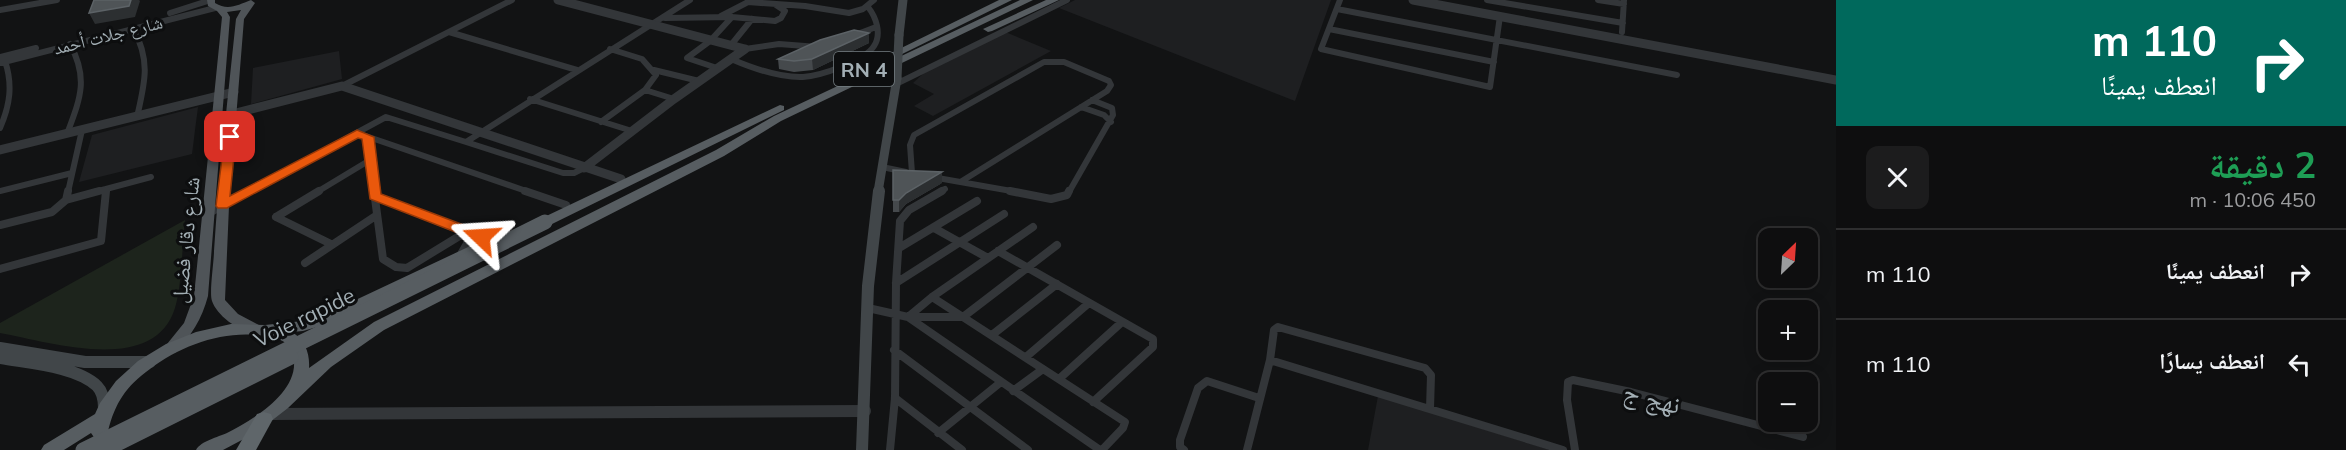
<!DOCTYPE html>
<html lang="ar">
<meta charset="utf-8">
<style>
body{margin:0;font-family:Mulish,"Noto Naskh Arabic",sans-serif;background:#1c1c1d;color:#f1f3f6;direction:rtl;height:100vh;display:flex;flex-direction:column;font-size:22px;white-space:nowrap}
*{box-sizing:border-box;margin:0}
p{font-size:20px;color:#9b9c9e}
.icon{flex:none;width:33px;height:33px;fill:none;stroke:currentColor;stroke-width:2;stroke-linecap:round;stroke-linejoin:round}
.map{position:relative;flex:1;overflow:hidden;direction:ltr}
.drawer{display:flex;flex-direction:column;background:#0e0e0f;width:510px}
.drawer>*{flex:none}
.top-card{background:#00695c;color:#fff;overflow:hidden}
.needle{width:39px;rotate:25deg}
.buttons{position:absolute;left:1758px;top:228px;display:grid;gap:12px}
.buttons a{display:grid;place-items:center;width:60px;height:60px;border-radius:12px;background:#0e0e0f;box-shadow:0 3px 15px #0003,0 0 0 2px #2e2e2f;font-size:30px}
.pin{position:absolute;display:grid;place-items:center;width:51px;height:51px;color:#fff;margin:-26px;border-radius:12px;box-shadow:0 3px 9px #0006}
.me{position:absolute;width:66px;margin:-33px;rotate:290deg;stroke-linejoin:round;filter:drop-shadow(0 0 4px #0008)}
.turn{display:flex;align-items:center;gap:21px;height:126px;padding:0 30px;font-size:27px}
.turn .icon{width:78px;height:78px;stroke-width:2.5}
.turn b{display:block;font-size:42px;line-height:51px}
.round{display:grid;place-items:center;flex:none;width:63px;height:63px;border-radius:12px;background:#1c1c1d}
.head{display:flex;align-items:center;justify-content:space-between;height:102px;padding:0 30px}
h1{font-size:36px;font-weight:700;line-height:45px;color:#1e9e55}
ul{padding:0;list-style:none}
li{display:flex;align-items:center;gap:18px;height:90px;padding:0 30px;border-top:2px solid #2e2e2f}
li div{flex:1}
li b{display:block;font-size:22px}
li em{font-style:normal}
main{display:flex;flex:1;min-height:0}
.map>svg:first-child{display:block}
</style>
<main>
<section class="drawer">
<div class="top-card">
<div class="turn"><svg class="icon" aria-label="right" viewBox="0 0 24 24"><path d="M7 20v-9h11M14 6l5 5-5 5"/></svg><div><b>110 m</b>انعطف يمينًا</div></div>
</div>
<div class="head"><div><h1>2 دقيقة</h1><p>450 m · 10:06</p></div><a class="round"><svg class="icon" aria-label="close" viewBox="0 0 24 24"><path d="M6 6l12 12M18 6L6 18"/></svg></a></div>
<ul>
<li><svg class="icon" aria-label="right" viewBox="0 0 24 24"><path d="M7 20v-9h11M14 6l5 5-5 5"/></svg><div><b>انعطف يمينًا</b></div><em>110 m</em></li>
<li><svg class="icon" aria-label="left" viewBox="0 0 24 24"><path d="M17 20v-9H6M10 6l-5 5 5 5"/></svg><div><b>انعطف يسارًا</b></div><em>110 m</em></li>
</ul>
</section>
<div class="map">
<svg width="1836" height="450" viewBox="0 0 1836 450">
<rect width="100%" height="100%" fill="#121314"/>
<path fill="#1e1f21" d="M1075 0H1331L1295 101 1059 8Z
M1003 31 1051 51 933 116 914 106 934 94 913 83 926 71Z
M339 51 342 79 251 104 253 68Z
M198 107 192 154 79 182 92 135Z
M1378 396 1550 450H1368Z"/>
<path fill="#1d241c" d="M185 220C182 245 182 286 175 308 154 376 50 342 0 333V323Z"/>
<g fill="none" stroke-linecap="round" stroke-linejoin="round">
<path stroke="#333639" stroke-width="6" d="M749 0 748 2 805 6 849 13 863 9 874 0
M1340 0 1321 49 1490 87 1500 16
M1487 0 1623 23
M1598 0 1624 4
M1337 9 1677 75
M0 10 57 0
M170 13 211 0
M721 16 748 2
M665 18 732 17 775 21 781 18 785 11 776 5
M133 28C151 61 145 82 137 117
M1329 29 1494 62
M449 32 577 70
M1622 32 1624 0
M855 35 876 27
M731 45 752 19
M745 49 779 44 818 47
M0 57 36 48
M731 59C752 68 780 78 803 77 820 76 865 61 874 46 882 34 876 17 868 7
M0 63 215 8
M717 68 687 58 710 41 732 17
M654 70 699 81
M896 84 1067 0
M342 86 512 0
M645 90 674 99
M530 99 632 131
M1081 107 1104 115 1111 122
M601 122 645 90 656 75 642 59 610 49
M0 128C10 105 13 85 5 61
M357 133 529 192
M67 134C80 99 89 79 70 44
M367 137 374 192
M466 142 563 173H574L584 168
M882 167 906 172
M912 173 910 145 914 135 1044 62H1064L1109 81 1111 85 1107 91 962 181
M932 177 1017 192
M106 189 151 177
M0 191 72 173
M68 192 82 130
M94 192 106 189V192
M247 192 386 117 466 142 690 0
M317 192 370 160
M939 192 945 189
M1069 192 1113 115 1112 108 1092 100"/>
<path stroke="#333639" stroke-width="8" d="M374 191 383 259 396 267 407 268 466 232
M525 191 566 205
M1010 191 1051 199 1067 195 1069 191
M375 196 472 235 500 237
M66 200 68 191
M209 213 250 191
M276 217 319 191
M276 217 331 244
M0 225 52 212 66 200 99 191
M1033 227 932 297 908 317 1100 450
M934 228 988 258
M899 248 977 201
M998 251 1153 339V347L1093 402
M461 254 472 235
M305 263 377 215
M0 269 101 241 106 191
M896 283 1004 214
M932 297 1125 422 1123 428 1102 450
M868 308 908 317H963L1057 245
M992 335 1057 284
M894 350 1028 450
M1026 357 1089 303
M1270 360 1563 450
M1059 379 1122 322
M1013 391 1043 369
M895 398 962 450
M938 433 1001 382
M890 450 895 398 896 283 900 221 909 210 942 191
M1184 450 1180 447V440L1198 388 1207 381 1259 398
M1247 450 1270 360 1274 330 1278 327 1425 368 1431 375 1430 409
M1575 450 1567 400 1568 382 1573 380 1631 392 1803 437"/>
<path stroke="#333639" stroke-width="9" d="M558 0 745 49
M1413 0 1836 80
M232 114 342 86 621 179
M0 150 234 92
M584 168 674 99 745 49"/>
<path stroke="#333639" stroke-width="12" d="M270 414 865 411"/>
<path stroke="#414649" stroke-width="9" d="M899 35 903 0
M878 192 897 78"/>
<path stroke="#414649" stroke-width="12" d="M0 348 85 362H150
M0 358C27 363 76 366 97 386 103 392 104 400 104 408
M862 450 868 286 879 191"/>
<path fill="#4f5458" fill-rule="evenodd" d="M207 0H215V3C228 11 238 5 251 0L255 3 244 19 229 206 225 300 238 314 259 325 261 328 259 331C243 336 217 316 212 301 209 293 214 262 214 251 219 174 228 96 236 19L241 10 227 12 230 17 208 296C202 319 191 336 175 353H165L163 349 184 323 194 296 222 17 217 11 208 6Z"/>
<path fill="#575d61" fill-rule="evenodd" d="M999 0H1012L894 58H886L885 56Z
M1020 0H1033L781 121 724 156 384 330 331 367 288 408 257 432 223 450H196C201 441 218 437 227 433 254 419 302 391 293 355 291 345 283 340 274 338 232 327 184 343 150 369 126 386 115 403 108 431L119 447 117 450H103L91 433 64 450H41L44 445 95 414 100 403 116 381 138 361 166 344 196 332 231 324 265 325 303 321 328 313 483 240H493L495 243 493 246 338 321 303 331 292 332C305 340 310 353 309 368L374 322 716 150 774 116Z
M1046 0H1059L992 31 988 32 983 29Z
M780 105 784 106V110L550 225 545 226 538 222 540 219Z"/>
<path fill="#5f666a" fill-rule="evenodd" d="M264 412 271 414 273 419 256 450H236L257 414Z"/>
<path stroke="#414649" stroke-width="9" d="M897 78 899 35"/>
<path stroke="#575d61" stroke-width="15" d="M83 450 545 222
M105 450 291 357"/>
</g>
<path fill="#45494c" d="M869 33V43L813 70 794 72 779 69 778 59Z
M942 183 906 204 899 212H893V200Z"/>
<path fill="#2c2f31" d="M131 0H139L140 1 135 17 95 24 89 13Z
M869 33V43L813 70 812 59Z
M942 172V183L906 204 899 212V200L906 193Z"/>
<path fill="#4f5457" stroke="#5c6266" stroke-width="1.5" d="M94 0H131L129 6 89 13Z
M854 30 869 33 812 59 794 61 778 59 820 40Z
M893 170 942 172 906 193 899 200H893Z"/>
<path fill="#ea580c" stroke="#983908" stroke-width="1.5" d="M357 130 374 137 381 194 485 233 488 237 485 240H476L370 199 362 139 358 138 227 208H218L216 206 225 134 230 133 236 137 230 196Z"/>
<g text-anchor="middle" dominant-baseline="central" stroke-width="6" stroke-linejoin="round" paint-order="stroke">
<g font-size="18" fill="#a3afb5" stroke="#0d0e0f">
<text transform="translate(108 35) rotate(-14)">شارع جلات أحمد</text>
</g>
<rect fill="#0d0e0f" stroke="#767f83" stroke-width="1.5" x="834" y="52" width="60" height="34" rx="4.5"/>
<g font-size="20" font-weight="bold" fill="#a3afb5">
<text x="864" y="69">RN 4</text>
</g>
<g font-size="21" fill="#a3afb5" stroke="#0d0e0f">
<text transform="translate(185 240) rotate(-84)">شارع دقار فضيل</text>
<text transform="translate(304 317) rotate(-26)">Voie rapide</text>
</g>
<g font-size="26" fill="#a3afb5" stroke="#0d0e0f">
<text transform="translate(1652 398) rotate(14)">نهج ج</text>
</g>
</g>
</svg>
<div class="buttons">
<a><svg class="needle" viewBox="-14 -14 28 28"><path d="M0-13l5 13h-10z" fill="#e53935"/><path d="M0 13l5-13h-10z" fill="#9b9c9e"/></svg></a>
<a>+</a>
<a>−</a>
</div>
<div class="pin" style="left:230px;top:137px;background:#d93025"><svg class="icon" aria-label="arrive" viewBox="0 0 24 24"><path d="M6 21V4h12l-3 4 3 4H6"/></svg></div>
<svg class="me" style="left:481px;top:237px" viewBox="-20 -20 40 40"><path d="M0-17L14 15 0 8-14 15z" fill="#ea580c" stroke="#fff" stroke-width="4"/></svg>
</div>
</main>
